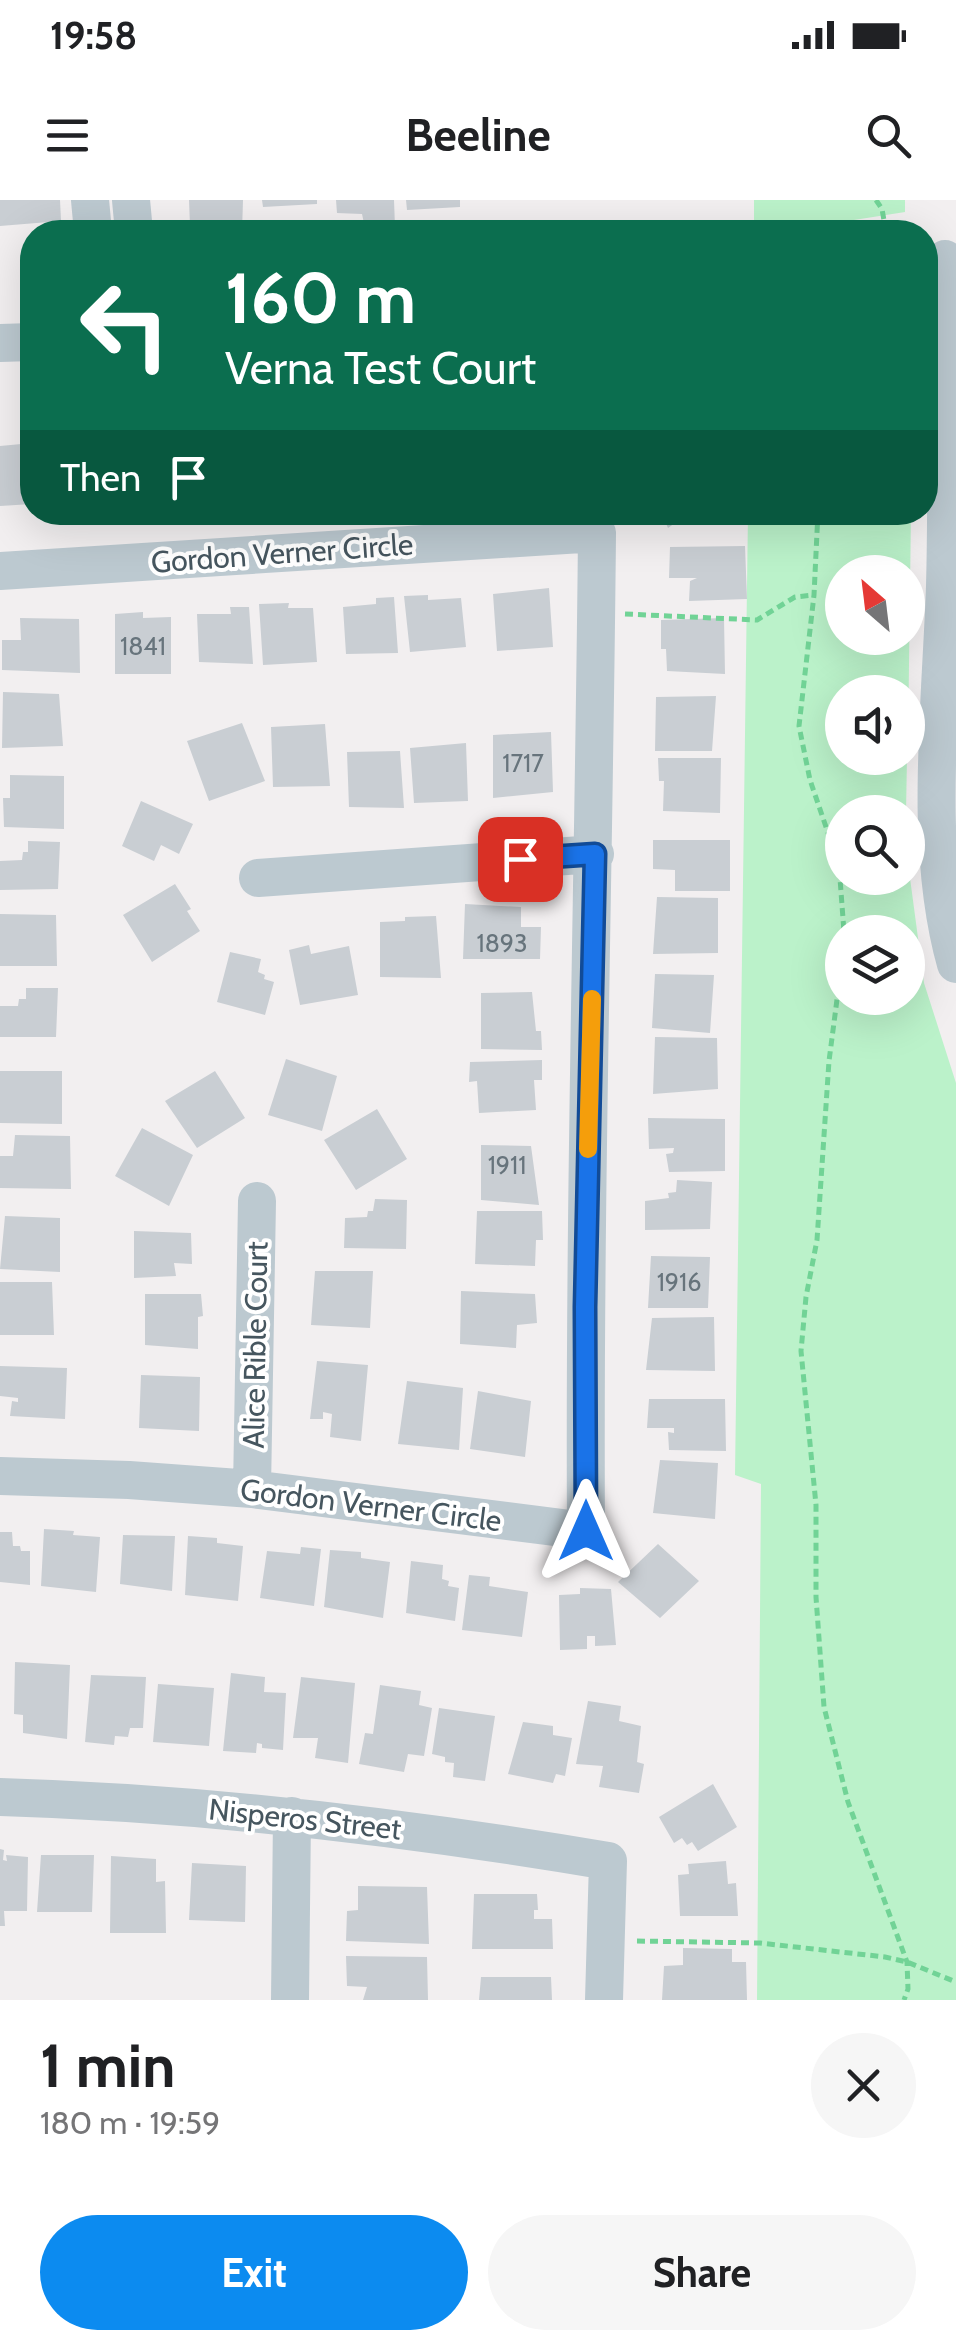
<!DOCTYPE html>
<meta charset="utf-8">
<style>
body{margin:0;font-family:Cabin,sans-serif;background:#f6f6f6;color:#202124;height:100vh;display:flex;flex-direction:column;font-size:38px;white-space:nowrap}
*{box-sizing:border-box;margin:0}
p{font-size:32px;color:#757577}
.icon{flex:none;width:55px;height:55px;fill:none;stroke:currentColor;stroke-width:2;stroke-linecap:round;stroke-linejoin:round}
.map{position:relative;height:1800px;overflow:hidden}
.details{display:flex;flex-direction:column;background:#fff;flex:1}
.details>*{flex:none}
.banner{position:absolute;left:20px;top:20px;width:918px;height:305px;border-radius:40px;box-shadow:0 10px 40px #0002;background:#0b6e4f;color:#fff;overflow:hidden}
.needle{width:65px;rotate:332deg}
.controls{position:absolute;left:825px;top:355px;display:grid;gap:20px}
.controls a{display:grid;place-items:center;width:100px;height:100px;border-radius:50%;background:#fff;box-shadow:0 10px 40px #0002;font-size:50px}
.pin{position:absolute;display:grid;place-items:center;width:85px;height:85px;color:#fff;margin:-42px;border-radius:20px;box-shadow:0 5px 15px #0006}
.me{position:absolute;width:110px;margin:-55px;rotate:0deg;stroke-linejoin:round;filter:drop-shadow(0 0 8px #0008)}
.turn{display:flex;align-items:center;gap:35px;height:210px;padding:0 40px;font-size:45px}
.turn .icon{width:130px;height:130px;stroke-width:2.5}
.turn b{display:block;font-size:70px;line-height:85px}
.then{display:flex;align-items:center;height:95px;padding:0 40px;background:#0003;gap:20px;font-size:38px}
.round{display:grid;place-items:center;flex:none;width:105px;height:105px;border-radius:52px;background:#f6f6f6}
.head{display:flex;align-items:center;justify-content:space-between;height:170px;padding:0 40px}
h1{font-size:60px;font-weight:700;line-height:75px}
.cta{display:flex;gap:20px;margin-top:auto;padding:20px 40px}
.cta a{flex:1;height:115px;border-radius:60px;background:#0c8bf0;color:#fff;font-size:40px;font-weight:700;line-height:115px;text-align:center}
.cta a+a{background:#f6f6f6;color:#202124}
.status{display:flex;justify-content:space-between;align-items:center;height:70px;padding:0 50px;background:#fff;direction:ltr}
.status svg{height:28px;fill:currentColor}
header{display:flex;justify-content:space-between;align-items:center;height:130px;padding:0 40px;background:#fff;font-size:45px;font-weight:700}
.map>svg:first-child{display:block}
</style>
<div class="status"><b>19:58</b><svg viewBox="0 0 49 12"><path d="M0 12V9h3v3zM5 12V6h3v6zM10 12V3h3v9zM15 12V0h3v12zM26 1h20v11H26zM47 4h2v5h-2z"/></svg></div>
<header><svg class="icon" aria-label="menu" viewBox="0 0 24 24"><path d="M4 6h16M4 12h16M4 18h16"/></svg>Beeline<svg class="icon" aria-label="search" viewBox="0 0 24 24"><circle cx="10" cy="10" r="6"/><path d="M15 15l6 6"/></svg></header>
<div class="map">
<svg width="956" height="1800" viewBox="0 0 956 1800">
<rect width="100%" height="100%" fill="#f2eff0"/>
<path fill="#bbf2ca" fill-rule="evenodd" d="M754 0H905V12L790 30 754 28Z
M748 313H911L908 540V492H842V558H907L906 612H842V678H908V663L924 783 956 883V1800H757L761 1284 735 1275ZM842 372H908V438H842ZM842 732H908V798H842Z"/>
<path fill="#c9ced3" d="M0 0H60L61 21 0 26Z
M189 0H243L242 32H200V26L190 25Z
M262 0H317V4L263 7Z
M336 0H394L395 27 365 28 362 14 337 13Z
M406 0H460V7L407 10Z
M32 243V304L0 306V246Z
M661 312H690L668 328Z
M745 346 747 399 689 401 690 381 697 378H669L670 347Z
M549 388 553 447 497 451 493 394Z
M428 395V400L461 398 466 447 410 452 404 396Z
M394 397 398 453 346 454 343 407 376 404V398Z
M289 403 288 408H313L317 462 263 465 259 404Z
M230 407H249L253 464 199 462 197 414H231Z
M143 412V418L171 417V474H115V414Z
M20 418 79 419 80 473 2 470V440H21Z
M724 418 725 474 667 471 666 449H661V420Z
M3 492 59 494 63 546 2 548Z
M716 496 712 551H655L656 497Z
M242 523 265 581 209 601 187 541Z
M325 524 330 586 273 587 271 527Z
M551 532 553 592 493 598V535Z
M466 543 468 601 414 603 410 548Z
M400 551 404 608 349 607 347 552Z
M658 558H721L720 613 663 611 664 581H659Z
M10 575 64 576V629L4 627 3 598H10Z
M141 601 193 624 179 654 161 645 154 661 122 646Z
M653 640H730V691H675V670L653 669Z
M28 641 60 642 58 689 0 690V661L22 660 23 652H28Z
M175 684 191 709 187 711 200 731 152 762 123 715Z
M657 697 718 698V753L653 754Z
M465 704 521 707V727H541L540 759H463Z
M0 714 56 715 57 766H0Z
M436 716 441 778 380 777V722L405 721V717Z
M309 745 311 754 349 746 358 795 300 805 289 750Z
M230 752 261 759 258 772 265 775 264 779 274 782 265 815 217 802Z
M655 774 714 775 710 833 652 828Z
M26 788H58L56 837H0V806H18L19 799H26Z
M532 792 536 831H541L542 850 481 849V793Z
M655 837 717 838 718 889 653 894Z
M286 859 337 876 322 931 268 915Z
M542 860V880H534L536 910 479 913 477 881 469 882 470 862Z
M0 871H62V924L0 923Z
M215 871 245 918 197 948 165 901Z
M377 909 407 959 356 990 324 940Z
M648 918 725 919V971L669 972 666 954 673 953 674 948 649 949Z
M142 928 193 955 169 1006 115 976Z
M15 935 70 936 71 989 0 988V956H13Z
M481 945 531 946 539 1005 481 1000Z
M677 980 712 982 710 1029 645 1030V1001L669 998 668 993 676 992Z
M375 999 407 1000 406 1049 344 1048 345 1018 367 1017 368 1011H373Z
M477 1011H542L543 1040H536L535 1066 475 1064Z
M5 1016 60 1018V1072L0 1069Z
M134 1031 191 1033 192 1064 174 1063 176 1076 134 1078Z
M651 1056 710 1057 708 1108H648Z
M315 1071H373L370 1128 311 1125Z
M0 1082H52L54 1135H0Z
M461 1091 535 1094 537 1123 517 1125 516 1148 460 1144Z
M145 1094H201L203 1116 198 1117V1149L145 1145Z
M714 1117 715 1171 646 1170 652 1118Z
M317 1161 368 1165 361 1241 330 1237 332 1214 323 1212V1219H310Z
M0 1166 67 1168 65 1219 10 1216 12 1201 18 1202V1198L0 1196Z
M141 1175 200 1177 199 1231 139 1228Z
M407 1181 463 1188 459 1250 398 1244Z
M478 1191 531 1201 525 1257 470 1249Z
M649 1199H725L726 1251 669 1250 668 1232 674 1233V1228H647Z
M660 1260 718 1263 715 1319 653 1313Z
M44 1329 74 1331 73 1335 100 1337 96 1392 41 1386Z
M0 1332H12L13 1346H20L21 1351H30V1385L0 1382Z
M123 1335 175 1336 172 1391 120 1384Z
M188 1336 217 1338V1343L243 1346 238 1401 185 1395Z
M658 1344 699 1381 660 1418 618 1382Z
M301 1347 321 1349 314 1406 260 1398 267 1351 300 1354Z
M330 1350 361 1352V1358L390 1362 383 1418 324 1407Z
M411 1361 443 1365 442 1379 449 1381 448 1386 459 1388 455 1421 406 1413Z
M469 1375 490 1377 489 1386 528 1392 522 1437 462 1430Z
M580 1388 611 1389 616 1445 595 1446V1436H587V1449L560 1450 559 1395 580 1394Z
M15 1462 70 1465 67 1539 23 1533V1515L14 1514Z
M231 1473 265 1477 264 1492 286 1493 283 1550 262 1548V1544L257 1543 256 1553 223 1551Z
M91 1475 146 1477 143 1528H130L128 1537 115 1536 114 1545 85 1542Z
M301 1477 355 1483 348 1563 315 1558 318 1538H293Z
M158 1484 214 1488 209 1546 153 1542Z
M380 1485 421 1491 419 1505 432 1508 424 1556 408 1554 404 1572 359 1564 365 1533 373 1534Z
M588 1501 621 1506 619 1521 641 1526 637 1562 644 1564 639 1593 599 1587 603 1566 576 1564Z
M439 1508 495 1516 485 1581 453 1577 454 1563 445 1562V1557L432 1554Z
M523 1522 553 1526V1535L572 1538 565 1576 556 1574 553 1583 508 1574Z
M713 1584 737 1627 698 1651 692 1642 687 1645 682 1638 674 1643 659 1617Z
M0 1649 4 1650 3 1660 7 1661 6 1655 28 1657 27 1711H4L5 1726H0Z
M41 1655H94L92 1712H37Z
M111 1656 156 1659V1682L165 1681 166 1733H110Z
M726 1661 728 1684 736 1683 738 1716H680L678 1675 689 1674 688 1664Z
M192 1663 246 1666 245 1722 189 1720Z
M358 1686 427 1687 429 1744 346 1741 347 1711 358 1710Z
M474 1694H537L538 1710H534V1719H552L553 1749H472Z
M683 1748 732 1749V1762H746L747 1800H662L664 1766 683 1765Z
M346 1756 427 1757 428 1800H363L367 1787 347 1786Z
M481 1777H551L552 1800H479Z"/>
<g fill="none" stroke-linecap="round" stroke-linejoin="round">
<path stroke="#71d396" stroke-width="5" stroke-dasharray="8 5" stroke-linecap="butt" d="M876 0 882 9 886 32
M818 312 814 395 799 526 810 580 839 665 844 732
M892 312 914 314
M625 414 757 420 795 397 814 395
M842 761 829 861 817 1040 806 1097 801 1151 816 1305V1397L824 1507 848 1602 907 1762 908 1789 904 1800
M637 1741 760 1743 885 1757 907 1762 956 1782"/>
<path stroke="#bcc9d0" stroke-width="38" d="M90 0 93 32
M131 0 134 32
M945 59C945 168 948 277 945 386 941 506 923 648 956 764
M0 143 32 142
M0 371 597 333C594 666 584 998 586 1331L252 1289 129 1280 0 1276
M258 678 595 654
M252 1289 257 1001
M0 1597C204 1603 407 1627 608 1661L604 1800
M290 1800 292 1616"/>
</g>
<g fill="none" stroke-linecap="round" stroke-linejoin="round">
<g stroke="#114b97" stroke-width="25">
<path id="route" d="M520 659 595 654 585 1107 586 1331"/>
</g>
<use href="#route" stroke="#1a73e8" stroke-width="18"/>
<path stroke="#f59e0b" stroke-width="18" d="M588 949 592 799"/>
</g>
<g text-anchor="middle" dominant-baseline="central" stroke-width="8" stroke-linejoin="round" paint-order="stroke">
<g font-size="25" fill="#67747c">
<text x="143" y="446">1841</text>
<text x="523" y="563">1717</text>
<text x="502" y="743">1893</text>
<text x="507" y="965">1911</text>
<text x="679" y="1082">1916</text>
</g>
<g font-size="30" fill="#46565f" stroke="#fff">
<text transform="translate(282 353) rotate(-4)">Gordon Verner Circle</text>
<text transform="translate(255 1145) rotate(-89)">Alice Rible Court</text>
<text transform="translate(371 1305) rotate(7)">Gordon Verner Circle</text>
<text transform="translate(305 1619) rotate(6)">Nisperos Street</text>
</g>
</g>
</svg>
<div class="controls">
<a><svg class="needle" viewBox="-14 -14 28 28"><path d="M0-13l5 13h-10z" fill="#e53935"/><path d="M0 13l5-13h-10z" fill="#757577"/></svg></a>
<a><svg class="icon" aria-label="sound" viewBox="0 0 24 24"><path d="M4 9h4l5-4v14l-5-4H4zM17 9q2 3 0 6"/></svg></a>
<a><svg class="icon" aria-label="search" viewBox="0 0 24 24"><circle cx="10" cy="10" r="6"/><path d="M15 15l6 6"/></svg></a>
<a><svg class="icon" aria-label="layers" viewBox="0 0 24 24"><path d="M12 4l9 5-9 5-9-5zM3 14l9 5 9-5"/></svg></a>
</div>
<div class="pin" style="left:520px;top:659px;background:#d93025"><svg class="icon" aria-label="arrive" viewBox="0 0 24 24"><path d="M6 21V4h12l-3 4 3 4H6"/></svg></div>
<svg class="me" style="left:586px;top:1331px" viewBox="-20 -20 40 40"><path d="M0-17L14 15 0 8-14 15z" fill="#1a73e8" stroke="#fff" stroke-width="4"/></svg>
<div class="banner">
<div class="turn"><svg class="icon" aria-label="left" viewBox="0 0 24 24"><path d="M17 20v-9H6M10 6l-5 5 5 5"/></svg><div><b>160 m</b>Verna Test Court</div></div>
<div class="then">Then<svg class="icon" aria-label="arrive" viewBox="0 0 24 24"><path d="M6 21V4h12l-3 4 3 4H6"/></svg></div>
</div>
</div>
<section class="details">
<div class="head"><div><h1>1 min</h1><p>180 m · 19:59</p></div><a class="round"><svg class="icon" aria-label="close" viewBox="0 0 24 24"><path d="M6 6l12 12M18 6L6 18"/></svg></a></div>
<div class="cta"><a>Exit</a><a>Share</a></div>
</section>
